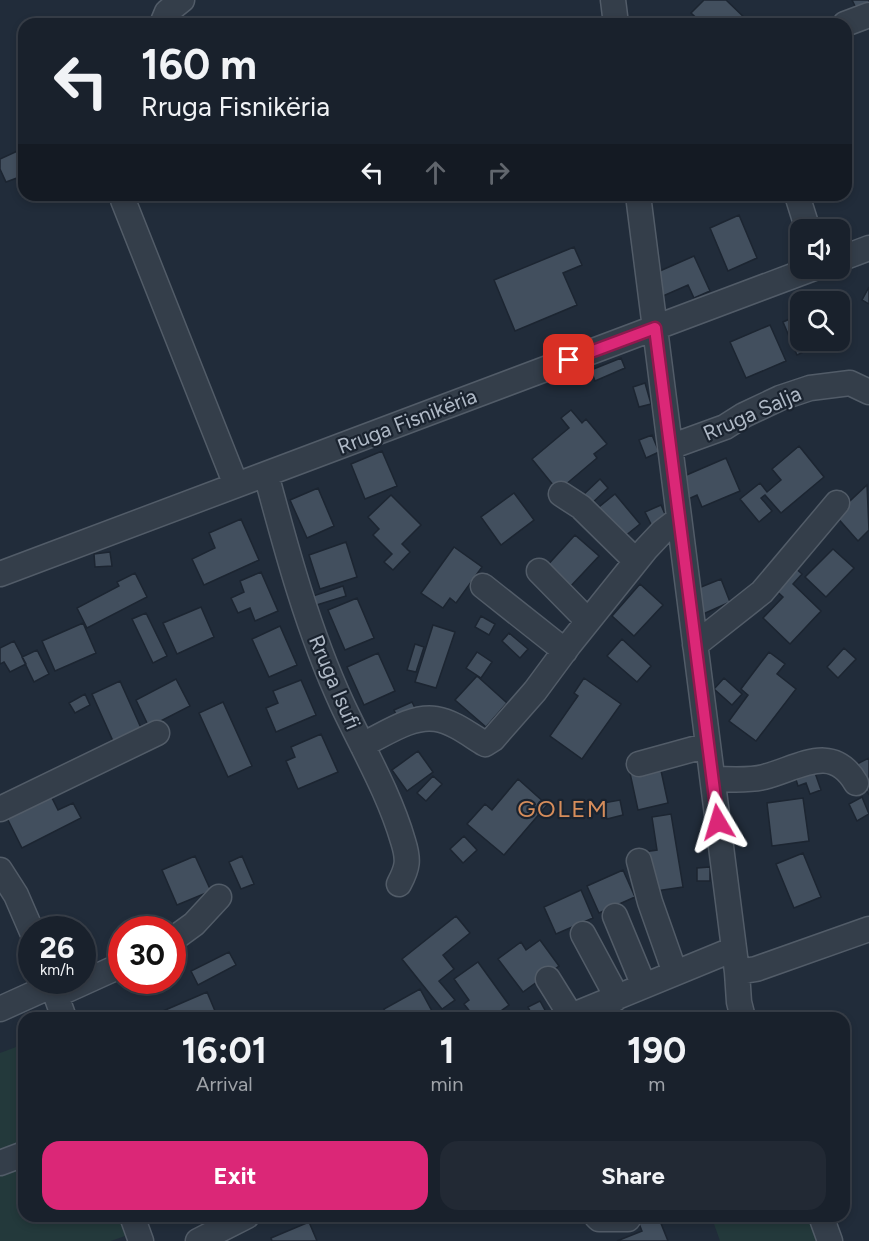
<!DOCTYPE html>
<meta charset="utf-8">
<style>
body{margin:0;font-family:Figtree,sans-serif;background:#222934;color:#f1f3f6;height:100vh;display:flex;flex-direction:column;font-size:22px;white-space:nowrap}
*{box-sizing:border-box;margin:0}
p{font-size:20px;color:#9fa3a9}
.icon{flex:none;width:33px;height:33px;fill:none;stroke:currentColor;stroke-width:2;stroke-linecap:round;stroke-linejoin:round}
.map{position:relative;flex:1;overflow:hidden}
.side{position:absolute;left:18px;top:1012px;width:832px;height:210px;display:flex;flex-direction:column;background:#19212c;border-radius:18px;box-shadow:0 3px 9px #0003,0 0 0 2px #373e48}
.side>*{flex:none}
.banner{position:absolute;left:18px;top:18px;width:834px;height:183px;border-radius:18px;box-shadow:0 3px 9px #0003,0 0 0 2px #373e48;background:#19212c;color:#f1f3f6;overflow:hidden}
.controls{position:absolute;left:790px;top:219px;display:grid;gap:12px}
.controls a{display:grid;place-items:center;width:60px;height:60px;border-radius:12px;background:#19212c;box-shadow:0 3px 9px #0003,0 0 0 2px #373e48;font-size:30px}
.speed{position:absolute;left:18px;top:916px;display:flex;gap:12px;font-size:30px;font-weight:700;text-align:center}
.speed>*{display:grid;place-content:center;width:78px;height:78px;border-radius:50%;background:#19212c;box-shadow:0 3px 9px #0003,0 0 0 2px #373e48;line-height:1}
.speed small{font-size:15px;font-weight:400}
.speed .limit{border:9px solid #d22;background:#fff;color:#111}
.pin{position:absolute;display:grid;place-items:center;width:51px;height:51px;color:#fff;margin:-26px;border-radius:12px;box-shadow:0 3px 9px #0006}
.me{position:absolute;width:66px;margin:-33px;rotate:353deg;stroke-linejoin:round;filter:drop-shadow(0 0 4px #0008)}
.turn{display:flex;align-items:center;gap:21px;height:126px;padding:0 24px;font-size:27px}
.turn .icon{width:78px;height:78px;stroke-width:2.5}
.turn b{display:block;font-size:42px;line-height:51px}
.lanes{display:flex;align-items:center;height:57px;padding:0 24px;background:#0003;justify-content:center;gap:30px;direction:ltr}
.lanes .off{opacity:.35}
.eta{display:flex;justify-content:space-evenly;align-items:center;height:102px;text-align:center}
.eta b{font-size:36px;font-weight:700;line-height:42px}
.primary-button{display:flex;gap:12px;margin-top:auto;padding:12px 24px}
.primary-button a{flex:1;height:69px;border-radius:18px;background:#db2777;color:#fff;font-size:24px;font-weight:700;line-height:69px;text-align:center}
.primary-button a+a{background:#222934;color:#f1f3f6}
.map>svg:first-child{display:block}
</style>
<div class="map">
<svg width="869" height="1241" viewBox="0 0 869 1241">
<rect width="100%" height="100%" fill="#212c3a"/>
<path fill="#23393b" d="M24 1044V1216L119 1217 125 1236 111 1241H0V1053Z
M725 1217H809L817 1241H720L713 1221Z"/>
<path fill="#424f5e" stroke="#1c2531" stroke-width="1.5" d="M704 0H726L751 24H703L691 13Z
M852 0H869V4L857 10Z
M24 148V192L17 178 6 182 0 169V159Z
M739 215 757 258 728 271 710 228Z
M574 247 582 265 563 273 577 305 515 331 494 280Z
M694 256 710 291 694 298 688 285 663 296 653 274Z
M869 287V304L862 300Z
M840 310 848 326 840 330Z
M801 314V340H829L797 355 783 322Z
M770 325 786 361 746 378 730 342Z
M621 358 625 368 595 381 591 370Z
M645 383 651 404 639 407 633 387Z
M571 410 582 423 586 419 607 444 594 454 597 458 558 491 532 459 569 428 561 418Z
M652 435 659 452 646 458 639 440Z
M799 446 824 477 781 513 765 495 761 498 772 511 759 522 740 499 760 483 767 492 781 480 772 469Z
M382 451 397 486 365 499 351 464Z
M726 458 740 491 702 507 697 495 684 501 675 480Z
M600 479 608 488 590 505 582 496Z
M867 485 869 530 858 541 835 515Z
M318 488 334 526 307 538 290 500Z
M514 493 534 520 501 545 481 517Z
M615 494 640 524 614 545 589 515Z
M391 495 421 525 402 544 410 552 393 570 384 562 392 554 373 535 379 529 368 517Z
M661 505 668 521 653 528 645 512Z
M241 519 259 560 204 585 192 559 215 548 209 533Z
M575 535 599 556 568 589 545 568Z
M346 542 357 577 320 589 309 555Z
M454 547 482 567 456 603 450 598 443 608 421 593Z
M833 549 854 568 826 597 805 577Z
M110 552 112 566 95 567 94 554Z
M792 565 802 574 793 584 821 611 790 644 763 618 783 597 771 586Z
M261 572 278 611 255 621 250 608 238 613 231 598 244 592 240 581Z
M135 573 147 597 87 628 77 608 119 586 117 582Z
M721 579 730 602 701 615 691 591Z
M640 584 663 605 634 636 612 616Z
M343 586 346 596 310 607 307 598Z
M357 598 374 638 345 650 328 610Z
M201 607 214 637 177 654 163 623Z
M146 613 167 656 153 663 132 619Z
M481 616 495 624 489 635 475 627Z
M83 623 96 653 55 671 42 641Z
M433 625 455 632 436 688 415 682Z
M280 626 297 665 269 677 252 639Z
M509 633 528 649 520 658 502 641Z
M622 639 651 666 637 682 607 656Z
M14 641 26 664 10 672 4 662 0 664V648Z
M415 644 424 647 416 672 407 670Z
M844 648 856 659 838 678 827 667Z
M37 650 49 674 34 682 22 657Z
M477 652 492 662 481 678 466 668Z
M769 652 785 664 777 674 796 689 756 741 729 721 748 695 741 689Z
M378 653 395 691 364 705 347 667Z
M477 676 507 703 486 727 455 700Z
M584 678 621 704 582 759 550 736 578 696 574 693Z
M724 678 742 694 732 705 714 689Z
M176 679 190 706 149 727 136 700Z
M301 680 316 715 276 732 266 708 278 703 273 691Z
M120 681 141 728 113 741 92 694Z
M85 694 90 705 75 713 69 703Z
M223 702 252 766 228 777 199 713Z
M412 702 419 716 400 724 394 710Z
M321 734 338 772 298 789 286 761 295 757 291 747Z
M418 751 433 772 407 791 392 770Z
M869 758V795L853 766Z
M660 766 668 803 638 810 630 773Z
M813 767 821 790 810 794 806 783 798 786 794 773Z
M433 776 442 784 426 801 417 793Z
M518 779 547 805 504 855 467 824 485 804 492 810Z
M49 792 58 810 73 803 81 818 22 848 5 814Z
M862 797 869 814 857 821 849 804Z
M803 798 809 841 772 846 767 803Z
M620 800 623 815 607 819 603 803Z
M671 814 683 887 649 892 643 852 657 850 652 817Z
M464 836 477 850 463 863 450 849Z
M803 853 821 897 794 908 776 864Z
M195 856 211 891 177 905 162 870Z
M242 856 254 884 241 889 229 862Z
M710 867V881H697V868Z
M623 870 635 897 599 913 587 886Z
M581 890 593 918 556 934 544 907Z
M456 916 470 933 443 955 454 969 439 981 455 1000 442 1009 402 959Z
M540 940 559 966 523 992 498 959 521 942 526 950Z
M229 952 236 965 198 985 191 971Z
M478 962 509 1005 491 1018H475L464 1004 469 1000 454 979Z
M420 989 433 1013 423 1018H389L384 1009Z
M207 992 218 1018H166L163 1011Z
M540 1001 546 1012 534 1018 528 1007Z
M636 1216H658L668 1241H617L642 1231Z
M309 1222 317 1241H272L271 1238Z"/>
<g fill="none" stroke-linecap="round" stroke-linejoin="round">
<g stroke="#525c68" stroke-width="27">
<path id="minor" d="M613 0 616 24
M162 24 167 12 182 0
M845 24 869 15
M638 195 737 972 739 1002 743 1018
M797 195 808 230
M123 200 236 485
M840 259 869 248
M670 447 725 427 744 415 780 398 810 388 850 383 869 392
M266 474C287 552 308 630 342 704 363 749 389 793 403 841 409 860 408 867 399 884
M561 494 581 507 636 561
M539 571 588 621
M0 574 814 268
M483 586 565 651
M695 645 762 592 837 503
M362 745C384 735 411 715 436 719 454 722 470 735 485 744L493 739 535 691 569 645 646 549 662 532 679 519
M639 764 708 745
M713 779C729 779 749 781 764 777 799 768 832 742 856 783
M0 809 157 733
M639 861 650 902 675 973
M0 870 16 895 32 932
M615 916 644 986
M583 934 611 986 615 999
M172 940 194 924 219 897
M737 972 756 969 869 929
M548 979 571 1016
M51 981 64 1018
M56 995 122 965
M0 1009 53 985
M566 1018 734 949
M0 1163 24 1154
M132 1216 141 1241
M596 1216 599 1219H628
M821 1216 830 1241
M198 1241 247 1216"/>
</g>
<use href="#minor" stroke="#343e4a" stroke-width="24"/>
</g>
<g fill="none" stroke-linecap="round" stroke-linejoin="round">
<g stroke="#8e194d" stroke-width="15">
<path id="route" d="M569 360 655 328 718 822"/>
</g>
<use href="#route" stroke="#db2777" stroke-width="10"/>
</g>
<g text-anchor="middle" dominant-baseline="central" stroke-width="4.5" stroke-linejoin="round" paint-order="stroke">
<g font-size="21" fill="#afb9c6" stroke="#1a232f">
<text transform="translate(752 413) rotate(-24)">Rruga Salja</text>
<text transform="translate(407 421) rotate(-21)">Rruga Fisnikëria</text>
<text transform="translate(335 682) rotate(67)">Rruga Isufi</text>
</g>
<g font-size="24" letter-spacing="1.5" fill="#d68d5b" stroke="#1a232f">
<text x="563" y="808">GOLEM</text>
</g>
</g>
</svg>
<div class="controls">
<a><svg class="icon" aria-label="sound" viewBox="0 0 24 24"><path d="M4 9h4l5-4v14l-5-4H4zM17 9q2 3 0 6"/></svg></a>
<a><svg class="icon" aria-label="search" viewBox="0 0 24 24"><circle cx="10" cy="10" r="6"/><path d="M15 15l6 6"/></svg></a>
</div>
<div class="speed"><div>26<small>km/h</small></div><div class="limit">30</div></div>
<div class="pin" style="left:569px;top:360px;background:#d93025"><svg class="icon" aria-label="arrive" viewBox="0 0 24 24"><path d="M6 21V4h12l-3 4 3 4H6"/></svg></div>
<svg class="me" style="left:718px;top:822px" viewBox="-20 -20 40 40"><path d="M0-17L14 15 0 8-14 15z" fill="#db2777" stroke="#fff" stroke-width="4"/></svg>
<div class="banner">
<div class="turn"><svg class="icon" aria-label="left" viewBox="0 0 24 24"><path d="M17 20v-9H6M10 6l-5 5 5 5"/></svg><div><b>160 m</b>Rruga Fisnikëria</div></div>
<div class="lanes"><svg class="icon" aria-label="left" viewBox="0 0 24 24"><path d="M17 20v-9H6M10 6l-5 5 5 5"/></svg><svg class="icon off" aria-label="ahead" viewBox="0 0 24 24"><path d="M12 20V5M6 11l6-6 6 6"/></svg><svg class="icon off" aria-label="right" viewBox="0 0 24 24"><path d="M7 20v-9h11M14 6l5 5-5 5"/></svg></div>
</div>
<section class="side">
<div class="eta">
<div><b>16:01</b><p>Arrival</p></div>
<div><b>1</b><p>min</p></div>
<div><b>190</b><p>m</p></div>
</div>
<div class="primary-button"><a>Exit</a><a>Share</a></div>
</section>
</div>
